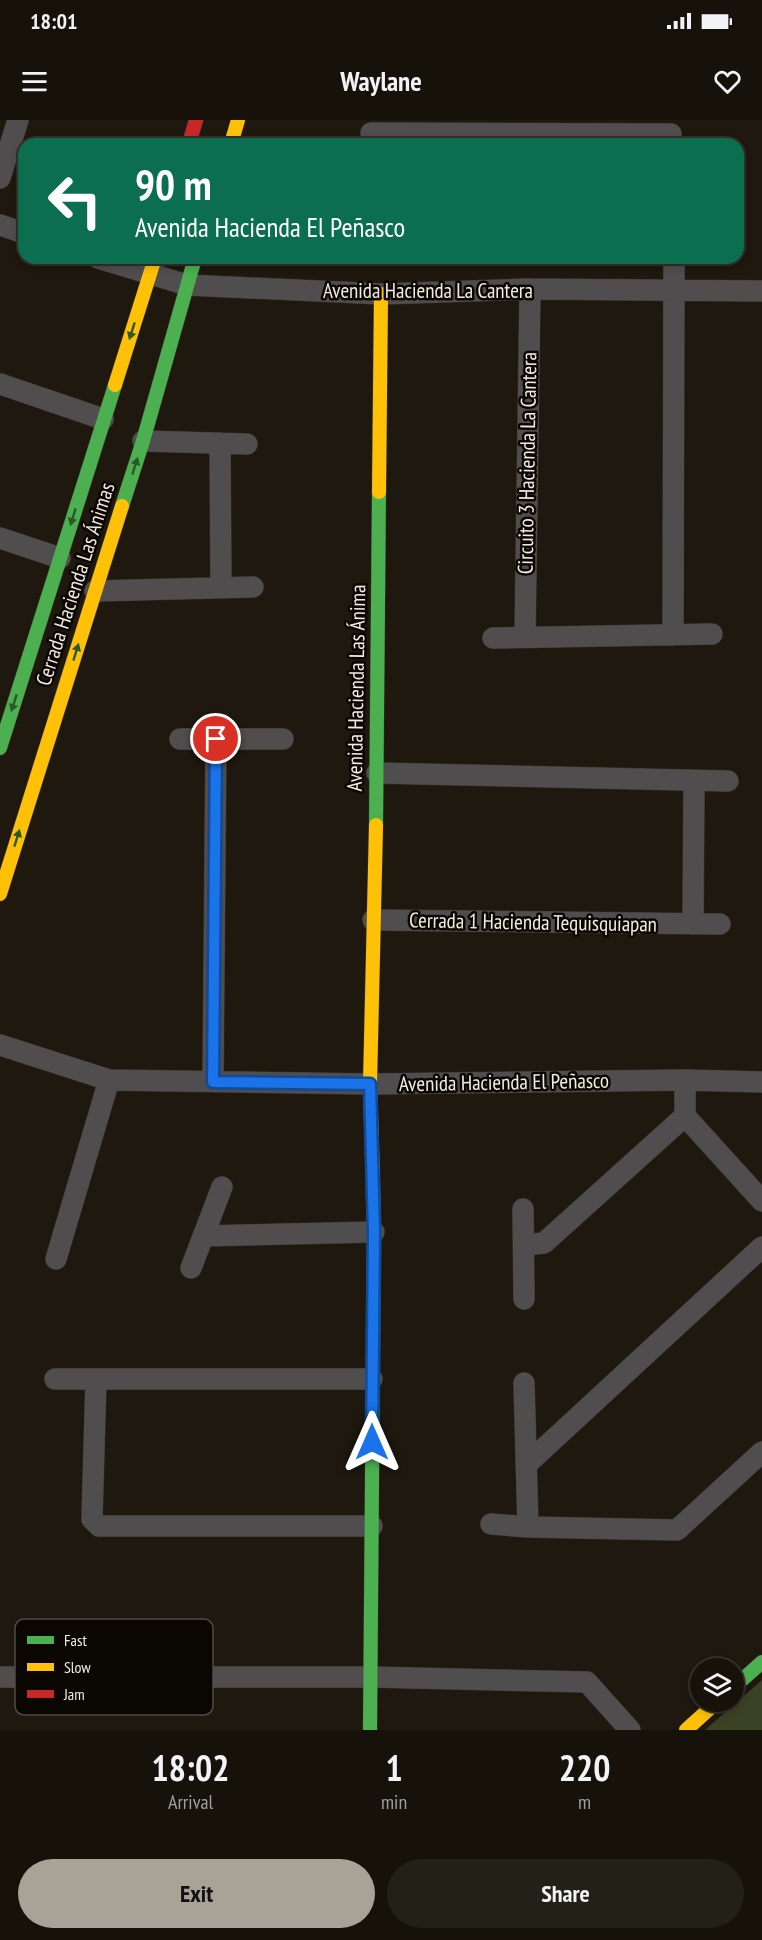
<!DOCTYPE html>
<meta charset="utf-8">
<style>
body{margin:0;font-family:"PT Sans Narrow",sans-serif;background:#232018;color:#f1f3f6;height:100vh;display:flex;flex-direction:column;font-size:22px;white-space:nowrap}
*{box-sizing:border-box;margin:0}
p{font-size:20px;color:#9e9e9c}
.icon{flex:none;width:33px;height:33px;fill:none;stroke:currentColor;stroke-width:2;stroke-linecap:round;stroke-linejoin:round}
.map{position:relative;height:1610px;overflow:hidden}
.side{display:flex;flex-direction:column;background:#16120a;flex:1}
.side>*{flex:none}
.hud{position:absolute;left:18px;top:18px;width:726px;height:126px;border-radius:18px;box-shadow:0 3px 9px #0003,0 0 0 2px #35322b;background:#0b6e4f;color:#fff;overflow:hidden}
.controls{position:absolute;left:690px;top:1538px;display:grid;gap:12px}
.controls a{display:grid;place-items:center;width:54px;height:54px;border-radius:50%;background:#16120a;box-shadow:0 3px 9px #0003,0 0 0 2px #35322b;font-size:30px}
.pin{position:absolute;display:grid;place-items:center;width:51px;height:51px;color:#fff;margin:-26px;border:3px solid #fff;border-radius:50%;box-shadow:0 2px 6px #0007}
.me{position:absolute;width:66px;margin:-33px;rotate:0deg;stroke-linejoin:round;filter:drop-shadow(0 0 4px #0008)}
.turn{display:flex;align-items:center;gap:21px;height:126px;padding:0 18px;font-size:27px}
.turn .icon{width:78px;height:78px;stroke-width:2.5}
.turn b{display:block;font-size:42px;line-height:51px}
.eta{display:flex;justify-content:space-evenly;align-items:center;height:102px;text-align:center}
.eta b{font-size:36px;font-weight:700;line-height:42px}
.button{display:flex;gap:12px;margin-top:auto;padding:12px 18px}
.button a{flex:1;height:69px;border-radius:36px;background:#a8a297;color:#111;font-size:24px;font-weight:700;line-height:69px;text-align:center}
.button a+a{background:#232018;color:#f1f3f6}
.status{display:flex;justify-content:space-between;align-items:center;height:42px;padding:0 30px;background:#16120a;direction:ltr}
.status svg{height:16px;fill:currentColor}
header{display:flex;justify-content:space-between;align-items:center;height:78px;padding:0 18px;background:#16120a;font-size:27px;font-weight:700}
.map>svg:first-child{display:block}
</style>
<div class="status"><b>18:01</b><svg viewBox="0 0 49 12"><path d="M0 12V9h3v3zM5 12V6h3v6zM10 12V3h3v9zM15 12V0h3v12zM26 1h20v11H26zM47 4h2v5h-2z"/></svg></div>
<header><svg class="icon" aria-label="menu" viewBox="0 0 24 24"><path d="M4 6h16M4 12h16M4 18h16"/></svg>Waylane<svg class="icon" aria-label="heart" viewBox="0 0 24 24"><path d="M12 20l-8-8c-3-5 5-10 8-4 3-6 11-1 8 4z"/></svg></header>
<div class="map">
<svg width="762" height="1610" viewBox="0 0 762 1610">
<rect width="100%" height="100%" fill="#1e180e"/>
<path fill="#3b4125" d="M762 1560V1610H705Z"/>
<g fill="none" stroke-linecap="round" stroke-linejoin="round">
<g stroke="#3a352d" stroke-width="22">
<path id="street" d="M371 13 671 14
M0 58 18 0
M0 105 24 113
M98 138 187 165 381 174 530 169 762 171
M0 264 103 299
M143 321 247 324
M220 323 221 468
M0 418 60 438
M95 471 253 467
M673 515 674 138
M525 517 530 169
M493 518 712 514
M180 619H283
M377 653 728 661
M373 800 720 804
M693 804 694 661
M0 925 109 960 370 964 685 960 762 962
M685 960V996L762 1081
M213 961 216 619
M523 1089 524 1179
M203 1116 374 1112
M524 1125 544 1123 685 996
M56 1139 109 960
M191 1148 222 1067
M55 1259H372
M96 1259 92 1399 99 1406H372
M524 1263 528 1407
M527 1344 762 1127
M491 1404 528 1407 677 1410 762 1332
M0 1557H371L587 1562 630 1610"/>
</g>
<g stroke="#3a352d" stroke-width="15">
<path id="fast" d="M122 386 143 321 195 138
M0 628 115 265
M376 705 379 372
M734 1567 762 1542
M370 1610 374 1112 373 1060"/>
</g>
<g stroke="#3a352d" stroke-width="15">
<path id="slow" d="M231 24 238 0
M115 265 155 138
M379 372 381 174
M0 774 122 386
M373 1060 370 964 376 705
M686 1610 718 1581"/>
</g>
<g stroke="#3a352d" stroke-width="15">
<path id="jam" d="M189 24 196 0"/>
</g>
<use href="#street" stroke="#504d4e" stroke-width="21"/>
<use href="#fast" stroke="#4caf50" stroke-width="14"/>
<use href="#slow" stroke="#ffc107" stroke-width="14"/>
<use href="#jam" stroke="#c62828" stroke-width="14"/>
</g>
<defs><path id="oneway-solid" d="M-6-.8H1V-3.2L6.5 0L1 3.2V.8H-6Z" transform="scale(1.5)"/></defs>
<g fill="#2b5a29">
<use href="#oneway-solid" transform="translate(132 211) rotate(108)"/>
<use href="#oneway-solid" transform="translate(135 346) rotate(-72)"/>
<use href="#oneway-solid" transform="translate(73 397) rotate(107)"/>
<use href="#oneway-solid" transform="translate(76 532) rotate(-73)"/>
<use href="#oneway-solid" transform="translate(14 583) rotate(108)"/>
<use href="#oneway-solid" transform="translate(17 718) rotate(-73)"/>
</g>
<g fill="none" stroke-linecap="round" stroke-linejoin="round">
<g stroke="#114b97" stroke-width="15">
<path id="route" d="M216 619 213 962 370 964 374 1112 372 1322"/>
</g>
<use href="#route" stroke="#1a73e8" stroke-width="10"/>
</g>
<g text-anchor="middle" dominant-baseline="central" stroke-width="5" stroke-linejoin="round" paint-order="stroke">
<g font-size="21" fill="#f3ece1" stroke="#0a0602">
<text x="428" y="170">Avenida Hacienda La Cantera</text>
<text transform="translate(527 343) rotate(-89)">Circuito 3 Hacienda La Cantera</text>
<text transform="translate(75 464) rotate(-72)">Cerrada Hacienda Las Ánimas</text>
<text transform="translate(356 568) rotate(-89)">Avenida Hacienda Las Ánima</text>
<text transform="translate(533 802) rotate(1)">Cerrada 1 Hacienda Tequisquiapan</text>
<text transform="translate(504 962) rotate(-1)">Avenida Hacienda El Peñasco</text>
</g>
</g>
<rect x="15" y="1499" width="198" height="96" rx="9" fill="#0a0602" stroke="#504b45" stroke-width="1.5"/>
<rect x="27" y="1516" width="27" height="8" fill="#4caf50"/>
<rect x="27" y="1543" width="27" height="8" fill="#ffc107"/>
<rect x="27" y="1570" width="27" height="8" fill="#c62828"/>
<g font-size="16" fill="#f3ece1">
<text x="64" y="1526">Fast</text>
<text x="64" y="1553">Slow</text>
<text x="64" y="1580">Jam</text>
</g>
</svg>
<div class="controls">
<a><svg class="icon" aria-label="layers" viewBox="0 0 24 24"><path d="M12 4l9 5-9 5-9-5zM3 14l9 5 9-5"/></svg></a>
</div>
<div class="pin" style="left:216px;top:619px;background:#d93025"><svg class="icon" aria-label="arrive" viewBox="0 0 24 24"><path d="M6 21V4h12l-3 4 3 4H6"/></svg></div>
<svg class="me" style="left:372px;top:1322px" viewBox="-20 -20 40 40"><path d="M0-17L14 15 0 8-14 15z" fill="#1a73e8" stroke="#fff" stroke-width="4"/></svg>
<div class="hud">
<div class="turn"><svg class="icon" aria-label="left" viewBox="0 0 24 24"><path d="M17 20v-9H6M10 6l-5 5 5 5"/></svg><div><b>90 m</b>Avenida Hacienda El Peñasco</div></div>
</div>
</div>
<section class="side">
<div class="eta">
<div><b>18:02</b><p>Arrival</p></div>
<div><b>1</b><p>min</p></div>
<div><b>220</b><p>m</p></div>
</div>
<div class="button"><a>Exit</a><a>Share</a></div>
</section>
